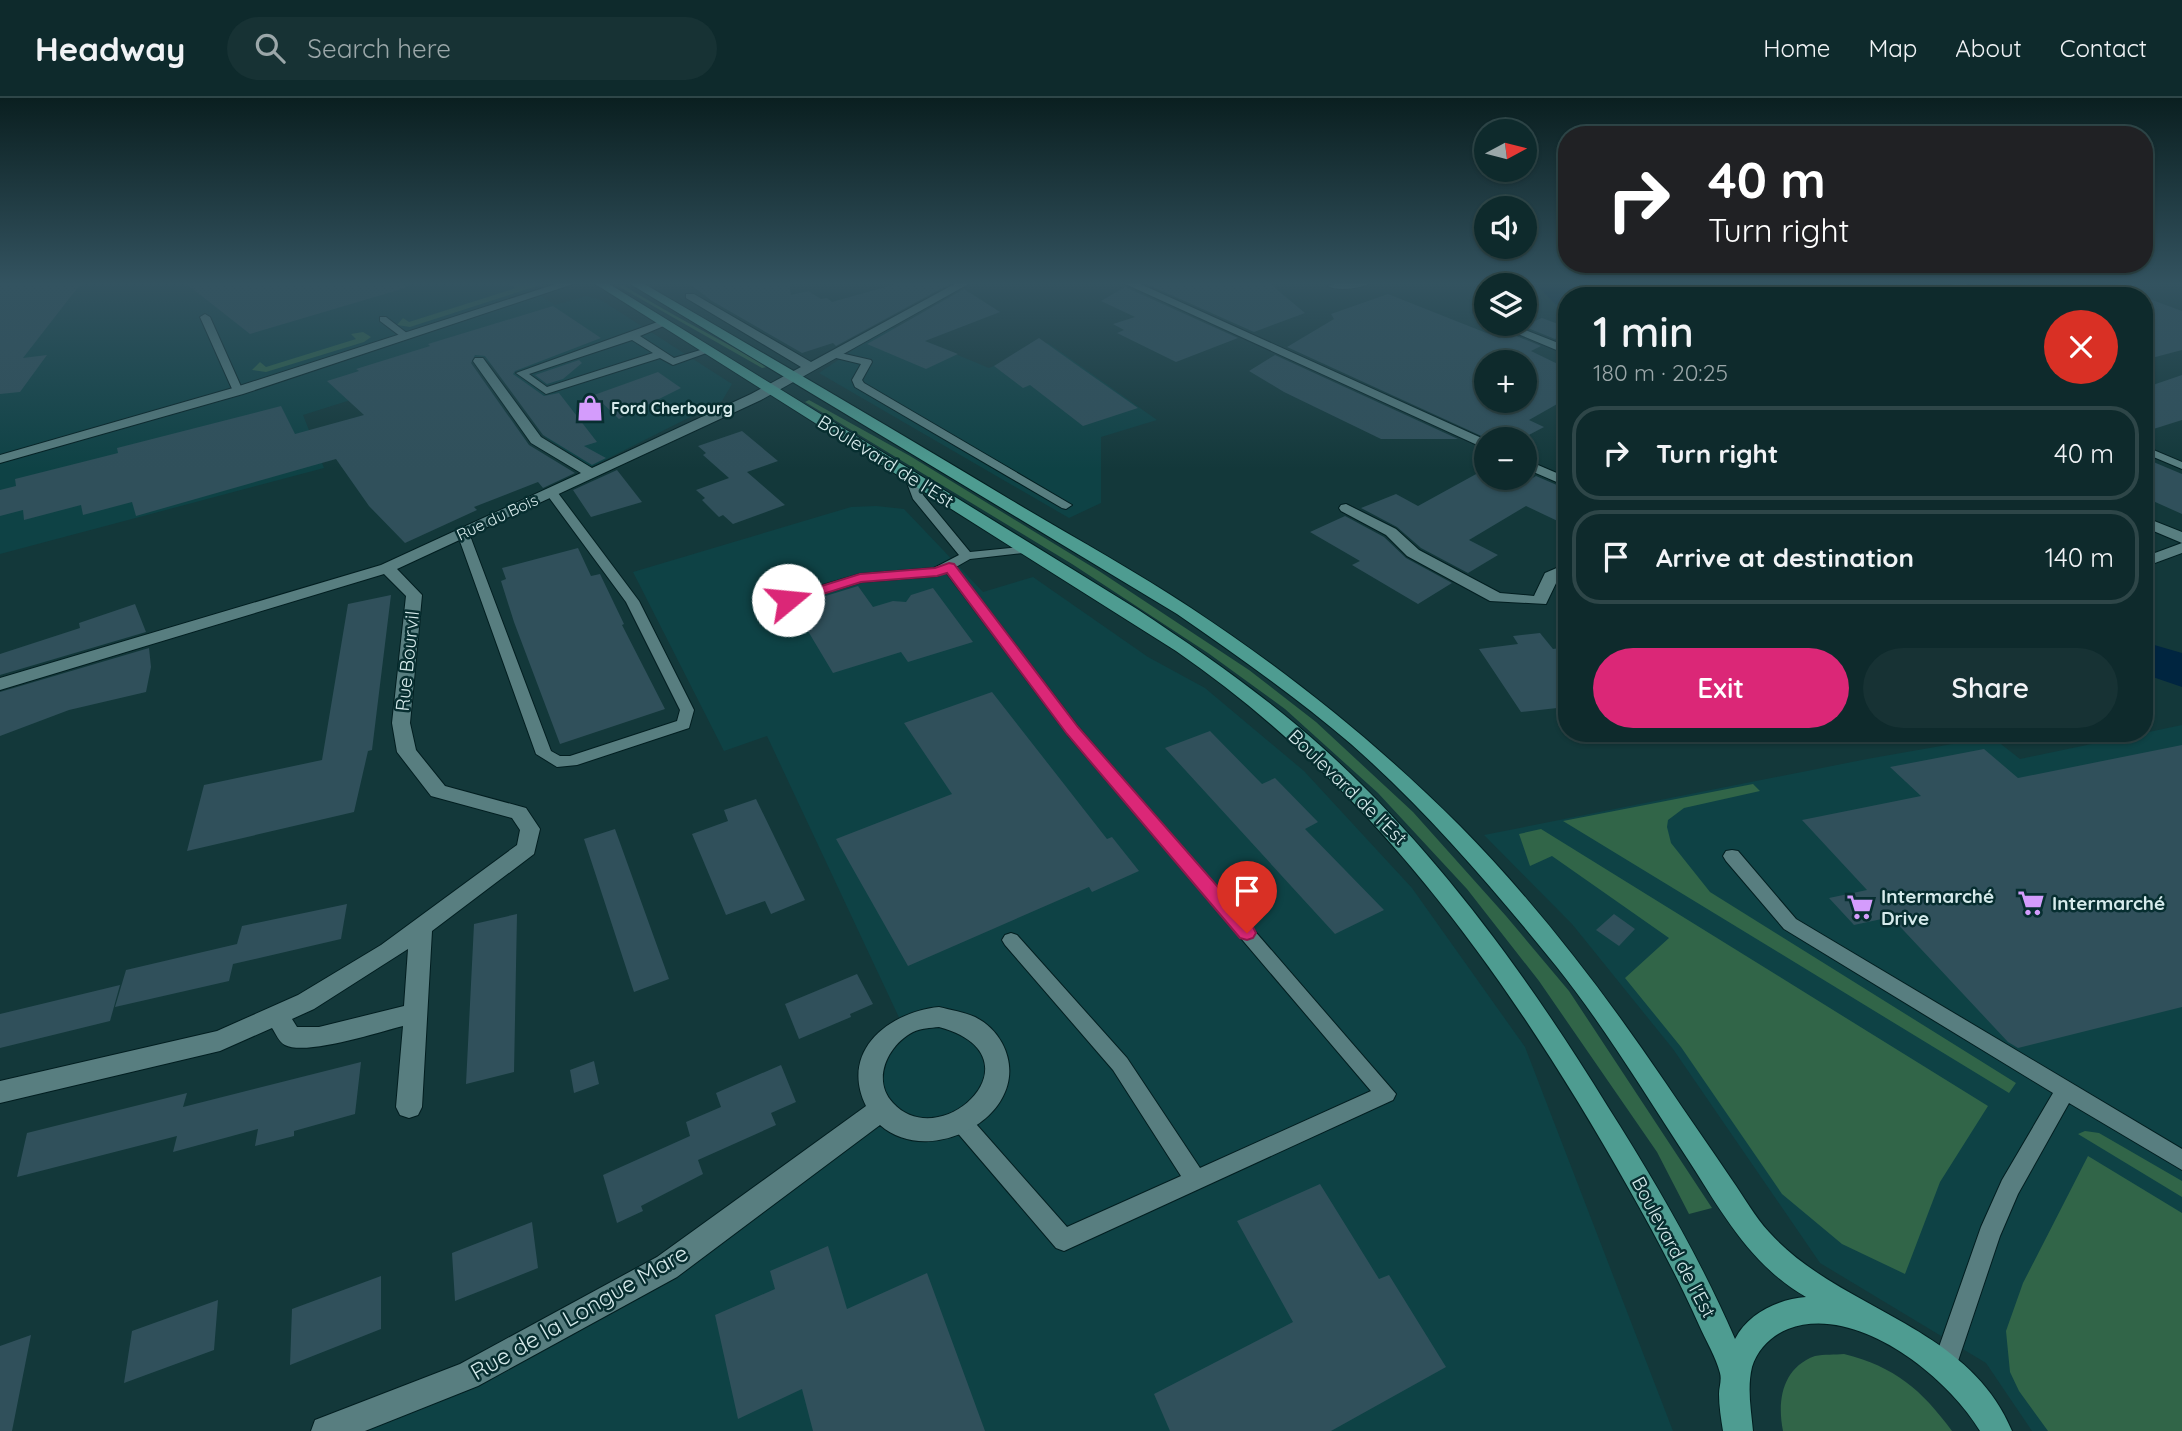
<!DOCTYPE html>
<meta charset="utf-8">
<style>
body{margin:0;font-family:Quicksand,sans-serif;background:#173234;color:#f1f3f6;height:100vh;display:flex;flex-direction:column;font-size:26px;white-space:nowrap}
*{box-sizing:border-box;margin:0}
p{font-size:23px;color:#9ba7a9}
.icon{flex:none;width:38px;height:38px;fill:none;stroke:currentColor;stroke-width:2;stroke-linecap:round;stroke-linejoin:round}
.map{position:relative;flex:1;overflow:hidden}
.drawer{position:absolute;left:1558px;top:189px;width:595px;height:455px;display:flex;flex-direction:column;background:#0e2a2c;border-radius:28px;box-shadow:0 2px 5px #0004,0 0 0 2px #2e4648}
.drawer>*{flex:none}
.hud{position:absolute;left:1558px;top:28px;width:595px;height:147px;border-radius:28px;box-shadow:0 2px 5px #0004,0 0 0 2px #2e4648;background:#202124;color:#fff;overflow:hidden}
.needle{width:46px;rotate:83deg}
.tools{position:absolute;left:1474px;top:21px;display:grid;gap:14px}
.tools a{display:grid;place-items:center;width:63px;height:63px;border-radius:50%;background:#0e2a2c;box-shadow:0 2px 5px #0004,0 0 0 2px #2e4648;font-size:35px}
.pin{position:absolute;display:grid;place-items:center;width:60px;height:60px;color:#fff;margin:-72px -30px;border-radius:50% 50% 50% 0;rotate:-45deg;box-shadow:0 0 7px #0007}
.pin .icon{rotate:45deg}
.me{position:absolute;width:77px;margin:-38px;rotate:73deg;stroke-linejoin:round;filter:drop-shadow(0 0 5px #0008)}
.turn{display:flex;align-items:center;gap:24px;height:147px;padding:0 35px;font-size:32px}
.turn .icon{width:91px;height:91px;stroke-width:2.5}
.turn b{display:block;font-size:49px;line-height:60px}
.round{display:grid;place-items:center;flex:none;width:74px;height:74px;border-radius:37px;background:#173234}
.headline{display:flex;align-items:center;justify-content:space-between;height:119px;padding:0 35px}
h1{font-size:42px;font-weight:600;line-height:52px}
.primary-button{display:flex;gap:14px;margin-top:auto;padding:14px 35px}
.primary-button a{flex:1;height:80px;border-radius:42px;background:#db2777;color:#fff;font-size:28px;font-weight:600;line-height:80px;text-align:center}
.primary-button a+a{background:#173234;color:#f1f3f6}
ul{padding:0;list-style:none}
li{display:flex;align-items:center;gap:21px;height:94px;margin:0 14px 10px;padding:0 21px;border:4px solid #2e4648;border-radius:28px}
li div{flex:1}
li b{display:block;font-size:26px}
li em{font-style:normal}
header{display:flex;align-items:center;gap:42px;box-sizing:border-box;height:98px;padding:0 35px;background:#0e2a2c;border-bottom:2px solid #2e4648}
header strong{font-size:33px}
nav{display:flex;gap:38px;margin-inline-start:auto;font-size:24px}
.search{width:490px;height:63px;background:#173234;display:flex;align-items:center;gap:18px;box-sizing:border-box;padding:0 24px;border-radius:38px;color:#9ba7a9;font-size:26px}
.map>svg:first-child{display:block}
</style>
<header>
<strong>Headway</strong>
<div class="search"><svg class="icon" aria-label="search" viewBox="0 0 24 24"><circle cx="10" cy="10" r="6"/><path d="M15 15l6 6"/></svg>Search here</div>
<nav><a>Home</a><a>Map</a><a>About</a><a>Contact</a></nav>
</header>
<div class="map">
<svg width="2182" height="1333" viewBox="0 0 2182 1333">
<rect width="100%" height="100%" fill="#13383a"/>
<path fill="#0e4245" d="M0 184H519L555 207 586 198 601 202 732 286 722 303 591 369 545 339 501 276 484 260 303 317 324 370 0 456Z
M888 228 989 270 1048 245 1157 322 1101 339V405L1069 420 819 275Z
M876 408 904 411 983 494 1033 479 1148 559 1205 590 1304 673 1412 790 1525 949 1673 1333H340L667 1169 880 1012 869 980 903 928 767 638 724 653 633 474 851 409Z
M2182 627V1333H2032L1986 1265 1820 1165 1673 951 1572 826 1484 737 1867 661 1992 639 2020 661Z"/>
<path fill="#316548" d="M511 184H549L410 229 397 227 403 220 409 224 516 190 509 186Z
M623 187C669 216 719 240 767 269L762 270 618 188Z
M363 234 371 239 364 244 266 274 252 272 260 264 266 269 356 241 351 236Z
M809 302 910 358 1099 473 1249 572 1316 624 1413 714 1506 818 1569 893 1712 1110 1689 1116 1657 1054 1539 883 1467 791 1378 695 1285 611 1208 555 1072 466 805 304Z
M1753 686 1760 693 1684 710 1668 722 1667 729 1671 745 1710 794 2016 985 2009 995 1563 723Z
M1541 731 1988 1008 1940 1084 1905 1176 1842 1146 1782 1096 1681 949 1625 880 1669 840 1552 758 1530 768 1519 736Z
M2085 1033 2099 1035 2182 1083V1099L2078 1036Z
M2088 1058 2182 1115V1333H2048L2019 1293 2010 1274 2006 1233 2023 1185Z
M1844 1256C1895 1269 1921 1291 1952 1333H1783C1777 1303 1782 1270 1815 1258 1824 1256 1835 1257 1844 1256Z"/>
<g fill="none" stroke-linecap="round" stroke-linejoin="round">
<path fill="#002540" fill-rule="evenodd" d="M1534 184H1568L1581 198H1566V209L1555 206Z
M2144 544 2182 555V589L2144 576Z"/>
</g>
<path fill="#30505b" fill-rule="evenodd" d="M0 184H82L23 260 47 257 20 294 0 296Z
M184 184H404L405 190 250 236Z
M687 184H789L791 197 808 193 821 201 827 200 832 204 903 184H953L836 248 833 245 802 255 712 203Z
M1142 184H1268L1305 215 1254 234Z
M1125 189 1238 240 1176 264 1117 235 1124 232 1113 226 1135 219 1101 203Z
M964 191 1000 214 925 243 958 256 926 271 867 246Z
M1388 196 1499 240 1509 235 1541 248 1531 253 1566 270V301L1529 322 1544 329 1521 341H1488L1287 249 1334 221 1331 216ZM1486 264H1524V303H1486Z
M2144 199 2182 213V252L2144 262Z
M553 208 601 240 515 273 513 276 544 298 559 295 597 344 584 348 606 360 592 367 543 337 485 258 475 257 471 265 529 347 575 375 543 390 538 384 474 409 477 412 405 445 369 408 336 361 136 418 132 404 83 417 81 407 24 422 23 412 0 418V392L16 388 15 381 118 355 117 350 281 308 295 336 364 317 327 283 359 273 356 271 430 248 428 246Z
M1542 220 1566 229V236L1555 241 1523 228Z
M1039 240 1081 270 1138 310 1083 328 1030 287 1023 290 994 268Z
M1275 257 1458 341H1381L1284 294 1249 273Z
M579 262 582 265 563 281 547 286 535 277Z
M658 274 681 290 619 321 594 297Z
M2182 277V322L2144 334V290Z
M742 333 778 363 747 374 785 407 733 426 723 417 719 419 702 402 705 400 696 392 729 380 703 357 706 355 698 348Z
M2144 360 2182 376V416L2144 399Z
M617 372 642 404 591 419 573 392Z
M1478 375 1513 391 1536 378 1566 391V427L1526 408 1469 442 1498 457 1468 475 1421 450 1397 429 1361 410 1396 396 1418 408Z
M1345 418 1384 439 1406 460 1452 485 1418 506 1352 467 1360 463 1310 434Z
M578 450 591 478 600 476 624 526 622 527 665 611 560 646 514 524 501 483 506 481 502 470Z
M858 488 873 509 893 503 906 504 911 497 933 490 973 544 908 564 901 554 833 575 793 508Z
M391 497 372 652 368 653 354 714 187 753 204 687 322 662 348 506Z
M135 506 146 534 0 577V556L80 530 79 525Z
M1540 535 1553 551 1566 549V609L1521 614 1479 551 1518 546 1513 538Z
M149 550 151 569 146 594 69 612 0 638V594Z
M992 594 1107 741 1112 739 1139 773 1092 794 1089 789 908 868 836 741 952 696 904 625Z
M1210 633 1262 686 1275 680 1318 724 1305 731 1384 812 1335 836 1165 650Z
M2182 647V909L2018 950 2008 944 1891 819 1854 827 1829 800 1867 792 1802 722 1921 698 1890 669 1984 651 2018 680Z
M756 701 805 802 771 816 765 803 726 817 692 736 728 723 724 712Z
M615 731 669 881 634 894 584 741Z
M347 806 341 841 233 866 229 883 115 909 126 872 237 846 242 828Z
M517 816 514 974 466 986 474 826Z
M1614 816 1635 831 1619 848 1596 832Z
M857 876 873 906 850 916 851 919 799 941 785 906Z
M120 887 110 923 0 950V916Z
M594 963 599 986 574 995 570 972Z
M361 964 355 1016 294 1033V1038L255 1048 258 1031 173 1054 177 1038 17 1079 27 1035 187 995 183 1009Z
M781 967 796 1004 771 1015 776 1027 698 1062 703 1076 641 1108 643 1113 617 1125 603 1077 690 1038 686 1024 721 1009 716 995Z
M1320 1086 1379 1181 1389 1177 1446 1269 1331 1333H1170L1154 1296 1293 1224 1237 1123Z
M532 1124 538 1170 455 1203 452 1155Z
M828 1148 847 1211 927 1175 985 1333H813L802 1291 738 1321 715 1217 775 1191 770 1173Z
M381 1178V1231L290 1267 292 1211Z
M218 1202 214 1252 124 1285 132 1233Z
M31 1237 12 1333H0V1248Z"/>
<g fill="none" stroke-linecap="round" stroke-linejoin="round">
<g stroke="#021e20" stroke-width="2">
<path id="service" d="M205 216 210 219 243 293 242 295 233 293 200 219Z
M380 219H386L412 239 404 241 380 223Z
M663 222 666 223V227L640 238 674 260 707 250 712 253 673 267 660 260 546 296 516 275ZM632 242 653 255 547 289 529 276Z
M836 254 871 262 872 264 862 282 864 285 1072 407 1066 411 1062 410 855 289 852 282 861 266 832 259 831 257Z
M2144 348 2182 364V371L2144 355Z
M910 373 916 377 923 397 970 454 1032 448V454L970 461 956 469 1078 629 1396 996 1393 1002 1064 1153 1056 1150 955 1032 952 1025 955 1018 962 1016 969 1018 1067 1129 1181 1078 1113 972 1005 847 1002 842 1005 837 1011 835 1017 837 1127 960 1200 1070 1371 993 1068 637 946 474 937 478 861 484 793 505H783L781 502 783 499 860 476 934 470 959 457 913 401 904 377Z
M551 390 555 391 639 503 694 612 689 630 577 667 557 669 536 656 457 435 459 432H467L469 435 551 653 560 658H570L677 623 680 612 626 504 545 394Z
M1732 752 1738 753 1796 821 2182 1051V1072L2069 1005 2018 1096 2000 1138 1956 1269 1953 1278 1944 1281 1935 1278 1932 1269 1981 1129 2002 1082 2053 995 1784 831 1726 763 1723 758 1726 753Z"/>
</g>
<g stroke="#021e20" stroke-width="2">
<path id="minor" d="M958 184H972L761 302 397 471 422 497 410 625 416 652 445 688 526 710 540 731 534 756 432 833 422 1009 418 1017 409 1020 400 1017 396 1009 403 928C379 934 306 958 285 947 279 944 276 936 272 930L220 953 0 1005V983L217 933 298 897 381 847 517 747 520 732 512 720 431 698 397 654 392 625 406 498 384 476 0 592V580L381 467 581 375 531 345 473 263 475 260H483L541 339 592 370 751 296 801 269 686 200V196H694L811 264ZM408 851 404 908 319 929H297L292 921 314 911Z
M1121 184H1136L1486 342V351Z
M1340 184H1373C1363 190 1338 194 1328 188Z
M1948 184H1963L1989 198H1974Z
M2126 184H2145L2097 198H2076Z
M1477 210 1486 213V221L1473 215V211Z
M1494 226H1510L1566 248V256Z
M1524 361 1566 379V388L1524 370Z
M1346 406 1396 431 1419 452 1500 495 1534 498 1545 475 1566 466V477L1558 481 1546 506 1490 503 1407 458 1386 437 1341 413 1339 410 1341 407Z
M2144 419 2182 434V445L2144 429Z
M2182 445V455L2144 469V459Z
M939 909C951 912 964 914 975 919 987 925 996 934 1002 945 1038 1013 932 1073 880 1027L677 1179 478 1288 365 1333H311L315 1322 460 1266 657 1159 866 1008C839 953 889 914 939 909ZM939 929C1045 958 942 1058 893 1005 871 982 888 947 913 934 921 930 930 930 939 929Z"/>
</g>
<g stroke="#021e20" stroke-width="2">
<path id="tertiary" d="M562 184H579L243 296 0 365V357L233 290Z"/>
</g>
<g stroke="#021e20" stroke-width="2">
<path id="primary" d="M592 184H606L1137 511C1202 554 1265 598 1323 650 1437 753 1528 879 1608 1009 1655 1083 1700 1160 1735 1241 1748 1215 1779 1201 1806 1199 1749 1166 1722 1114 1687 1060 1645 996 1604 928 1556 868 1493 790 1426 712 1351 646 1296 599 1236 557 1177 516L627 184H641C765 256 888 328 1011 402 1071 438 1132 471 1191 510 1288 574 1378 646 1460 728 1536 805 1604 894 1665 984 1687 1017 1710 1049 1732 1082 1744 1099 1755 1119 1769 1134 1840 1213 1968 1226 2012 1333H1980C1947 1278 1856 1205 1788 1231 1772 1237 1757 1252 1752 1269 1747 1290 1751 1311 1753 1333H1723C1721 1321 1719 1308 1719 1296 1719 1289 1722 1282 1720 1275 1716 1259 1706 1243 1699 1227 1678 1180 1654 1135 1629 1091 1512 884 1374 689 1176 553Z"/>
</g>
<use href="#service" fill="#587e80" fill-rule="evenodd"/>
<use href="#minor" fill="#587e80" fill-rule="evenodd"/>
<use href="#tertiary" fill="#587e80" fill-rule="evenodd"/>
<use href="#primary" fill="#4e9c91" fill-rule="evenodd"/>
</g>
<linearGradient id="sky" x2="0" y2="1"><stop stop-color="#0a1f20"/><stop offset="0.5" stop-color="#335360"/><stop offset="1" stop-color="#335360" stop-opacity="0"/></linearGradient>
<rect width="2182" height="371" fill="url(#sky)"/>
<path fill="#db2777" stroke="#8e194d" stroke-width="2" d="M949 465 954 466 1078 629 1253 829 1256 835 1253 840 1247 842 1240 840 1067 636 947 475 937 478 861 484 788 507 781 502 783 500 860 476 935 470Z"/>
<defs>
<g id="shop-bare" transform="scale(2.1)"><path d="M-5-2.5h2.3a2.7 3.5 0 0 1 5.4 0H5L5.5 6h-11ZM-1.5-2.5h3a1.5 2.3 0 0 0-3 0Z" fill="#d49cfc" stroke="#072e30" stroke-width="2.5" paint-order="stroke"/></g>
<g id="supermarket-bare" transform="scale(2.1)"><path d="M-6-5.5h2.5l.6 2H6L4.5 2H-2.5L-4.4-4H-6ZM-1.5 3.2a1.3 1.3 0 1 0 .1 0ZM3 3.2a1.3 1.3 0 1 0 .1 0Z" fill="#d49cfc" stroke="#072e30" stroke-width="2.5" paint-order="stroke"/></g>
</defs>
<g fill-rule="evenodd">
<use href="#shop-bare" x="590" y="310"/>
<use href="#supermarket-bare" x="2031" y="805"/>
<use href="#supermarket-bare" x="1860" y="809"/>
</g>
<g text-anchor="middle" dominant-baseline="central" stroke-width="5" stroke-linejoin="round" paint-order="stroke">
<g font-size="16" font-weight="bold" fill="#d6eaeb" stroke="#072e30" text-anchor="start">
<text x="611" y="310">Ford Cherbourg</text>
</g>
<g font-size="16" fill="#d6eaeb" stroke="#072e30">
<text transform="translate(497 419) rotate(-25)">Rue du Bois</text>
</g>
<g font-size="19" fill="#d6eaeb" stroke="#072e30">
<text transform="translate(886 363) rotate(32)">Boulevard de l'Est</text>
<text transform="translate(407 563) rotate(-84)">Rue Bourvil</text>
<text transform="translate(1348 689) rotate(44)">Boulevard de l'Est</text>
<text transform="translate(1674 1149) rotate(62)">Boulevard de l'Est</text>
</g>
<g font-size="19" font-weight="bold" fill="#d6eaeb" stroke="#072e30" text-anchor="start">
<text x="1881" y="798">Intermarché<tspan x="1881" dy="22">Drive</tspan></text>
<text x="2052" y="805">Intermarché</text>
</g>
<g font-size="23" fill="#d6eaeb" stroke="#072e30">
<text transform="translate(579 1214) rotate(-30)">Rue de la Longue Mare</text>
</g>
</g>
</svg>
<div class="tools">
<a><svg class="needle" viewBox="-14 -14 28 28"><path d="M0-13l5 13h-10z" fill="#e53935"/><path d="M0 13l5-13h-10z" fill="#9ba7a9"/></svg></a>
<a><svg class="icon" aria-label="sound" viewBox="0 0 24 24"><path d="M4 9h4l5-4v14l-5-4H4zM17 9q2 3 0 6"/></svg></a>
<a><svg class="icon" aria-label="layers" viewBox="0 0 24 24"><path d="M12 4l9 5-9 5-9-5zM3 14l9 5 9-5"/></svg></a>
<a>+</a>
<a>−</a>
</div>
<div class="pin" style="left:1247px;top:835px;background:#d93025"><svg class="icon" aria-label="arrive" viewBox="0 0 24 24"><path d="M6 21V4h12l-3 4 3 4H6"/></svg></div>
<svg class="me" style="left:788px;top:502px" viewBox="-20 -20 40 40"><circle r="19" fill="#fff"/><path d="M0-13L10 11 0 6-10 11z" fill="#db2777"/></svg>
<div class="hud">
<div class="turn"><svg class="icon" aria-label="right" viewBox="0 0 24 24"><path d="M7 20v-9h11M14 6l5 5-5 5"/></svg><div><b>40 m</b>Turn right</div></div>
</div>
<section class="drawer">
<div class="headline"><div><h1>1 min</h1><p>180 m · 20:25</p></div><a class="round" style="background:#d93025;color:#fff"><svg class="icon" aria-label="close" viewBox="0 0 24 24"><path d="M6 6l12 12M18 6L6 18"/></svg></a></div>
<ul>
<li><svg class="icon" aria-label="right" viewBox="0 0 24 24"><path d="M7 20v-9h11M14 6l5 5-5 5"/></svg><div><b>Turn right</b></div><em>40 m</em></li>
<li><svg class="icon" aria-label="arrive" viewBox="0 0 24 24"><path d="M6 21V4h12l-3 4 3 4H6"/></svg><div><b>Arrive at destination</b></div><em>140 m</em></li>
</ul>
<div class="primary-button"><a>Exit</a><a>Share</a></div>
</section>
</div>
